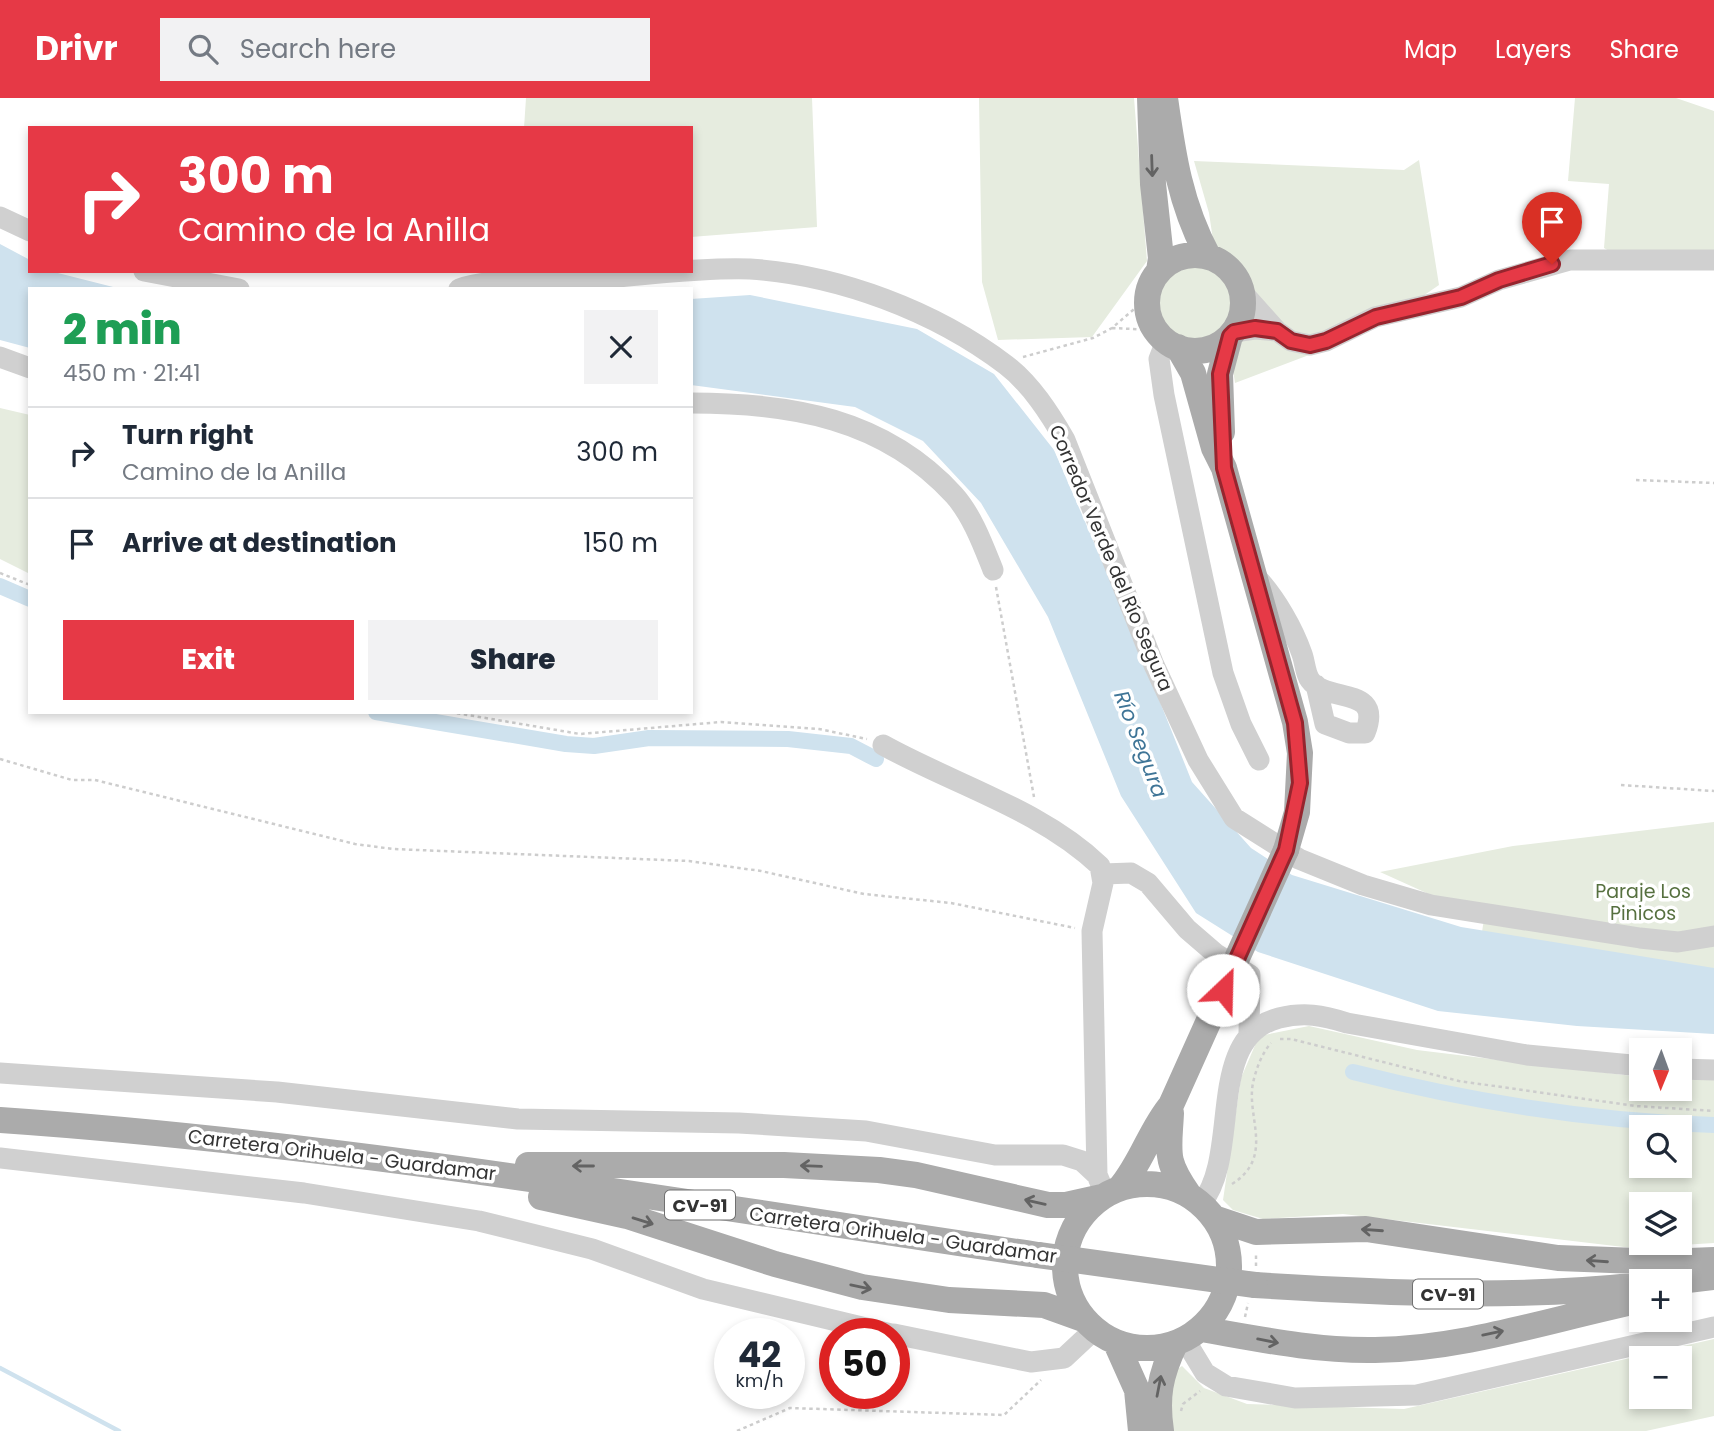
<!DOCTYPE html>
<meta charset="utf-8">
<style>
body{margin:0;font-family:Poppins,sans-serif;background:#f2f2f3;color:#1f2937;height:100vh;display:flex;flex-direction:column;font-size:26px;white-space:nowrap}
*{box-sizing:border-box;margin:0}
p{font-size:23px;color:#747a83}
.icon{flex:none;width:38px;height:38px;fill:none;stroke:currentColor;stroke-width:2;stroke-linecap:round;stroke-linejoin:round}
.map{position:relative;flex:1;overflow:hidden}
.sheet{position:absolute;left:28px;top:189px;width:665px;height:427px;display:flex;flex-direction:column;background:#fff;border-radius:0px;box-shadow:0 4px 10px #0003}
.sheet>*{flex:none}
.top-card{position:absolute;left:28px;top:28px;width:665px;height:147px;border-radius:0px;box-shadow:0 4px 10px #0003;background:#e63946;color:#fff;overflow:hidden}
.needle{width:46px;rotate:181deg}
.buttons{position:absolute;left:1629px;top:940px;display:grid;gap:14px}
.buttons a{display:grid;place-items:center;width:63px;height:63px;border-radius:0px;background:#fff;box-shadow:0 4px 10px #0003;font-size:35px}
.speed{position:absolute;left:714px;top:1220px;display:flex;gap:14px;font-size:35px;font-weight:700;text-align:center}
.speed>*{display:grid;place-content:center;width:91px;height:91px;border-radius:50%;background:#fff;box-shadow:0 4px 10px #0003;line-height:1}
.speed small{font-size:18px;font-weight:400}
.speed .limit{border:10px solid #d22;background:#fff;color:#111}
.pin{position:absolute;display:grid;place-items:center;width:60px;height:60px;color:#fff;margin:-72px -30px;border-radius:50% 50% 50% 0;rotate:-45deg;box-shadow:0 0 7px #0007}
.pin .icon{rotate:45deg}
.me{position:absolute;width:77px;margin:-38px;rotate:24deg;stroke-linejoin:round;filter:drop-shadow(0 0 5px #0008)}
.turn{display:flex;align-items:center;gap:24px;height:147px;padding:0 35px;font-size:32px}
.turn .icon{width:91px;height:91px;stroke-width:2.5}
.turn b{display:block;font-size:49px;line-height:60px}
.round{display:grid;place-items:center;flex:none;width:74px;height:74px;border-radius:0px;background:#f2f2f3}
.summary{display:flex;align-items:center;justify-content:space-between;height:119px;padding:0 35px}
h1{font-size:42px;font-weight:800;line-height:52px;color:#1e9e55}
.action{display:flex;gap:14px;margin-top:auto;padding:14px 35px}
.action a{flex:1;height:80px;border-radius:0px;background:#e63946;color:#fff;font-size:28px;font-weight:800;line-height:80px;text-align:center}
.action a+a{background:#f2f2f3;color:#1f2937}
ul{padding:0;list-style:none}
li{display:flex;align-items:center;gap:21px;height:91px;padding:0 35px;border-top:2px solid #e0e1e3}
li div{flex:1}
li b{display:block;font-size:26px}
li em{font-style:normal}
header{display:flex;align-items:center;gap:42px;box-sizing:border-box;height:98px;padding:0 35px;background:#e63946;color:#fff}
header strong{font-size:33px}
nav{display:flex;gap:38px;margin-inline-start:auto;font-size:24px}
.search{width:490px;height:63px;background:#f2f2f3;display:flex;align-items:center;gap:18px;box-sizing:border-box;padding:0 24px;border-radius:0px;color:#747a83;font-size:26px}
.map>svg:first-child{display:block}
</style>
<header>
<strong>Drivr</strong>
<div class="search"><svg class="icon" aria-label="search" viewBox="0 0 24 24"><circle cx="10" cy="10" r="6"/><path d="M15 15l6 6"/></svg>Search here</div>
<nav><a>Map</a><a>Layers</a><a>Share</a></nav>
</header>
<div class="map">
<svg width="1714" height="1333" viewBox="0 0 1714 1333">
<rect width="100%" height="100%" fill="#fff"/>
<path fill="#e6ecdf" fill-rule="evenodd" d="M526 0H812L817 129 691 139V30H524Z
M979 0H1134L1147 163 1092 239 998 242 982 184Z
M1575 0H1676L1714 13V170L1635 168 1604 150 1609 86 1568 83Z
M1419 62 1439 187 1391 220 1309 257 1235 285 1226 226C1218 236 1206 243 1193 242 1130 240 1162 136 1218 175L1209 115 1194 63 1404 72Z
M0 310 30 317V476L0 461Z
M1714 724V883L1480 847 1484 821 1380 774 1513 748Z
M1309 928 1417 952 1641 979 1642 990H1680V980H1714V1145L1632 1150 1343 1116 1263 1121 1233 1112 1223 1102 1241 980 1259 938ZM1642 1029H1680V1068H1642ZM1642 1106H1680V1144H1642Z
M1714 1241V1318L1646 1333H1171L1172 1275 1182 1268 1204 1290 1247 1306 1404 1311ZM1642 1260H1680V1298H1642Z"/>
<path fill="#cfe2ee" d="M0 146 30 162V173H50L121 191H30V250L0 242Z
M750 197 917 231 994 276 1054 352 1122 509 1192 684 1251 750 1292 777 1461 829 1714 870V936L1577 928 1438 913 1258 854 1196 815 1121 698 1048 519 981 405 923 343 855 309 691 287V201Z"/>
<g fill="none" stroke-linecap="round" stroke-linejoin="round">
<path stroke="#cfe2ee" stroke-width="4.5" d="M0 1270 119 1333"/>
<path stroke="#cfe2ee" stroke-width="16" d="M0 488 30 501
M376 614 566 646 594 648 649 640 788 641 851 648 876 661
M1353 974C1471 1004 1592 1023 1714 1027"/>
<path stroke="#cdcdcd" stroke-width="2.5" stroke-dasharray="3.5 3.5" stroke-linecap="butt" d="M1112 230 1154 232
M1023 259 1093 240 1112 230 1147 200
M1636 382 1714 385
M0 475 30 487
M996 489 1034 699
M450 614 580 636 721 624 819 631 867 641
M0 661 72 682H95L355 746 393 751 689 763 761 773 864 796 951 805 1075 830
M1621 687 1714 693
M1280 941H1291L1459 983 1635 1008 1714 1013
M1232 1086C1275 1059 1246 1019 1253 985 1256 971 1262 955 1271 945
M1256 1168V1154
M1245 1219 1248 1205
M1181 1313 1183 1306 1200 1293
M737 1333 790 1310 1004 1317 1041 1282"/>
<path stroke="#d0d0d0" stroke-width="21" d="M0 119 30 133
M144 173 239 191
M459 191C486 181 510 185 537 185 555 184 573 182 591 181 639 178 703 169 750 171 839 177 935 213 1006 267 1031 286 1050 316 1065 342L1154 567 1198 662 1234 720 1299 761 1363 787 1431 807 1640 840 1678 844 1714 838
M1243 195 1277 233 1291 243 1310 247 1326 243 1375 219 1461 199 1499 182 1570 162H1714
M1234 234 1255 231 1277 233
M1166 243 1159 261 1164 297 1223 575 1241 626 1259 662
M0 259 30 270
M691 305C790 305 884 320 954 397 972 417 983 447 993 472
M1258 481C1276 501 1293 530 1302 556 1305 564 1305 575 1310 582 1327 606 1384 587 1365 635H1349L1325 626 1316 587
M883 647C955 687 1040 711 1100 768L1103 785 1092 833 1097 1077 1100 1084
M1103 776 1131 775 1148 785 1187 831 1216 856 1250 877 1249 935
M1680 971 1714 972
M0 975 277 994 518 1021 739 1025 866 1033 995 1057H1063L1082 1063 1097 1077
M0 1060 304 1095 479 1123 592 1151 703 1191 891 1236
M1201 1106C1242 1056 1204 939 1279 920 1304 914 1322 917 1347 925L1527 957 1642 968
M894 1236 1031 1264 1064 1260 1094 1232
M1185 1242 1205 1275 1226 1288 1295 1300 1417 1297 1714 1229"/>
<path stroke="#ababab" stroke-width="26" d="M1150 0 1153 86 1161 160 1159 173
M1165 0C1173 57 1180 106 1208 158
M1147 205a48 48 0 1 1 96 0a48 48 0 1 1-96 0Z
M1178 249 1193 275 1214 350 1224 370 1295 624 1300 655 1297 714 1286 752
M1222 334 1220 276 1230 238
M1171 1015C1169 1055 1164 1062 1189 1097
M0 1022C348 1046 693 1106 1038 1157
M528 1067H784L879 1072 916 1077 1048 1107H1066L1102 1099
M1065 1168a82 82 0 1 1 164 0a82 82 0 1 1-164 0Z
M1120 1090C1142 1064 1150 1032 1171 1007L1233 869
M541 1099 627 1118 775 1166 862 1189 949 1202 1044 1207 1083 1221
M1214 1120 1256 1134 1366 1131 1558 1160 1664 1164 1714 1162
M1679 1183 1714 1179
M1255 1187C1384 1195 1513 1201 1642 1187
M1201 1231C1259 1241 1315 1253 1375 1252 1465 1251 1554 1220 1642 1202
M1116 1245 1137 1292 1141 1333
M1161 1333C1156 1299 1160 1277 1175 1246"/>
<path stroke="#ababab" stroke-width="26" d="M1233 869 1286 752
M1038 1157 1255 1187"/>
</g>
<defs><path id="oneway-shaft" d="M-6 0H5M1.5-3L5.5 0L1.5 3" fill="none" stroke-width="1.6" stroke-linecap="round" stroke-linejoin="round" transform="scale(1.75)"/></defs>
<g stroke="#636363">
<use href="#oneway-shaft" transform="translate(1152 68) rotate(88)"/>
<use href="#oneway-shaft" transform="translate(583 1068) rotate(-180)"/>
<use href="#oneway-shaft" transform="translate(811 1068) rotate(-178)"/>
<use href="#oneway-shaft" transform="translate(1035 1104) rotate(-167)"/>
<use href="#oneway-shaft" transform="translate(643 1123) rotate(17)"/>
<use href="#oneway-shaft" transform="translate(1372 1132) rotate(-176)"/>
<use href="#oneway-shaft" transform="translate(1597 1163) rotate(-176)"/>
<use href="#oneway-shaft" transform="translate(861 1189) rotate(12)"/>
<use href="#oneway-shaft" transform="translate(1493 1235) rotate(-12)"/>
<use href="#oneway-shaft" transform="translate(1268 1243) rotate(11)"/>
<use href="#oneway-shaft" transform="translate(1159 1288) rotate(-79)"/>
</g>
<g fill="none" stroke-linecap="round" stroke-linejoin="round">
<g stroke="#96252e" stroke-width="18">
<path id="route" d="M1223 892 1286 752 1300 685 1295 625 1224 370 1220 276 1230 238 1234 234 1255 230 1277 233 1291 243 1310 247 1326 243 1376 219 1461 199 1499 182 1552 166"/>
</g>
<use href="#route" stroke="#e63946" stroke-width="12"/>
</g>
<g text-anchor="middle" dominant-baseline="central" stroke-width="7" stroke-linejoin="round" paint-order="stroke">
<g fill="#fff" stroke="#707070" stroke-width="2">
<rect x="665" y="1092.5" width="70" height="29" rx="5"/>
<rect x="1413" y="1181.5" width="70" height="29" rx="5"/>
</g>
<g font-size="18" font-weight="bold" fill="#333">
<text x="700" y="1107">CV-91</text>
<text x="1448" y="1196">CV-91</text>
</g>
<g font-size="19" fill="#333" stroke="#fff">
<text transform="translate(1111 460) rotate(67)">Corredor Verde del Río Segura</text>
<text transform="translate(342 1057) rotate(7)">Carretera Orihuela - Guardamar</text>
<text transform="translate(903 1137) rotate(8)">Carretera Orihuela - Guardamar</text>
</g>
<g font-size="19" fill="#56703f" stroke="#fff">
<text x="1643" y="793">Paraje Los<tspan x="1643" dy="22">Pinicos</tspan></text>
</g>
<g font-size="21" font-style="italic" fill="#3f7597" stroke="#fff">
<text transform="translate(1141 646) rotate(69)">Río Segura</text>
</g>
</g>
</svg>
<div class="buttons">
<a><svg class="needle" viewBox="-14 -14 28 28"><path d="M0-13l5 13h-10z" fill="#e53935"/><path d="M0 13l5-13h-10z" fill="#747a83"/></svg></a>
<a><svg class="icon" aria-label="search" viewBox="0 0 24 24"><circle cx="10" cy="10" r="6"/><path d="M15 15l6 6"/></svg></a>
<a><svg class="icon" aria-label="layers" viewBox="0 0 24 24"><path d="M12 4l9 5-9 5-9-5zM3 14l9 5 9-5"/></svg></a>
<a>+</a>
<a>−</a>
</div>
<div class="speed"><div>42<small>km/h</small></div><div class="limit">50</div></div>
<div class="pin" style="left:1552px;top:166px;background:#d93025"><svg class="icon" aria-label="arrive" viewBox="0 0 24 24"><path d="M6 21V4h12l-3 4 3 4H6"/></svg></div>
<svg class="me" style="left:1223px;top:892px" viewBox="-20 -20 40 40"><circle r="19" fill="#fff"/><path d="M0-13L10 11 0 6-10 11z" fill="#e63946"/></svg>
<div class="top-card">
<div class="turn"><svg class="icon" aria-label="right" viewBox="0 0 24 24"><path d="M7 20v-9h11M14 6l5 5-5 5"/></svg><div><b>300 m</b>Camino de la Anilla</div></div>
</div>
<section class="sheet">
<div class="summary"><div><h1>2 min</h1><p>450 m · 21:41</p></div><a class="round"><svg class="icon" aria-label="close" viewBox="0 0 24 24"><path d="M6 6l12 12M18 6L6 18"/></svg></a></div>
<ul>
<li><svg class="icon" aria-label="right" viewBox="0 0 24 24"><path d="M7 20v-9h11M14 6l5 5-5 5"/></svg><div><b>Turn right</b><p>Camino de la Anilla</p></div><em>300 m</em></li>
<li><svg class="icon" aria-label="arrive" viewBox="0 0 24 24"><path d="M6 21V4h12l-3 4 3 4H6"/></svg><div><b>Arrive at destination</b></div><em>150 m</em></li>
</ul>
<div class="action"><a>Exit</a><a>Share</a></div>
</section>
</div>
